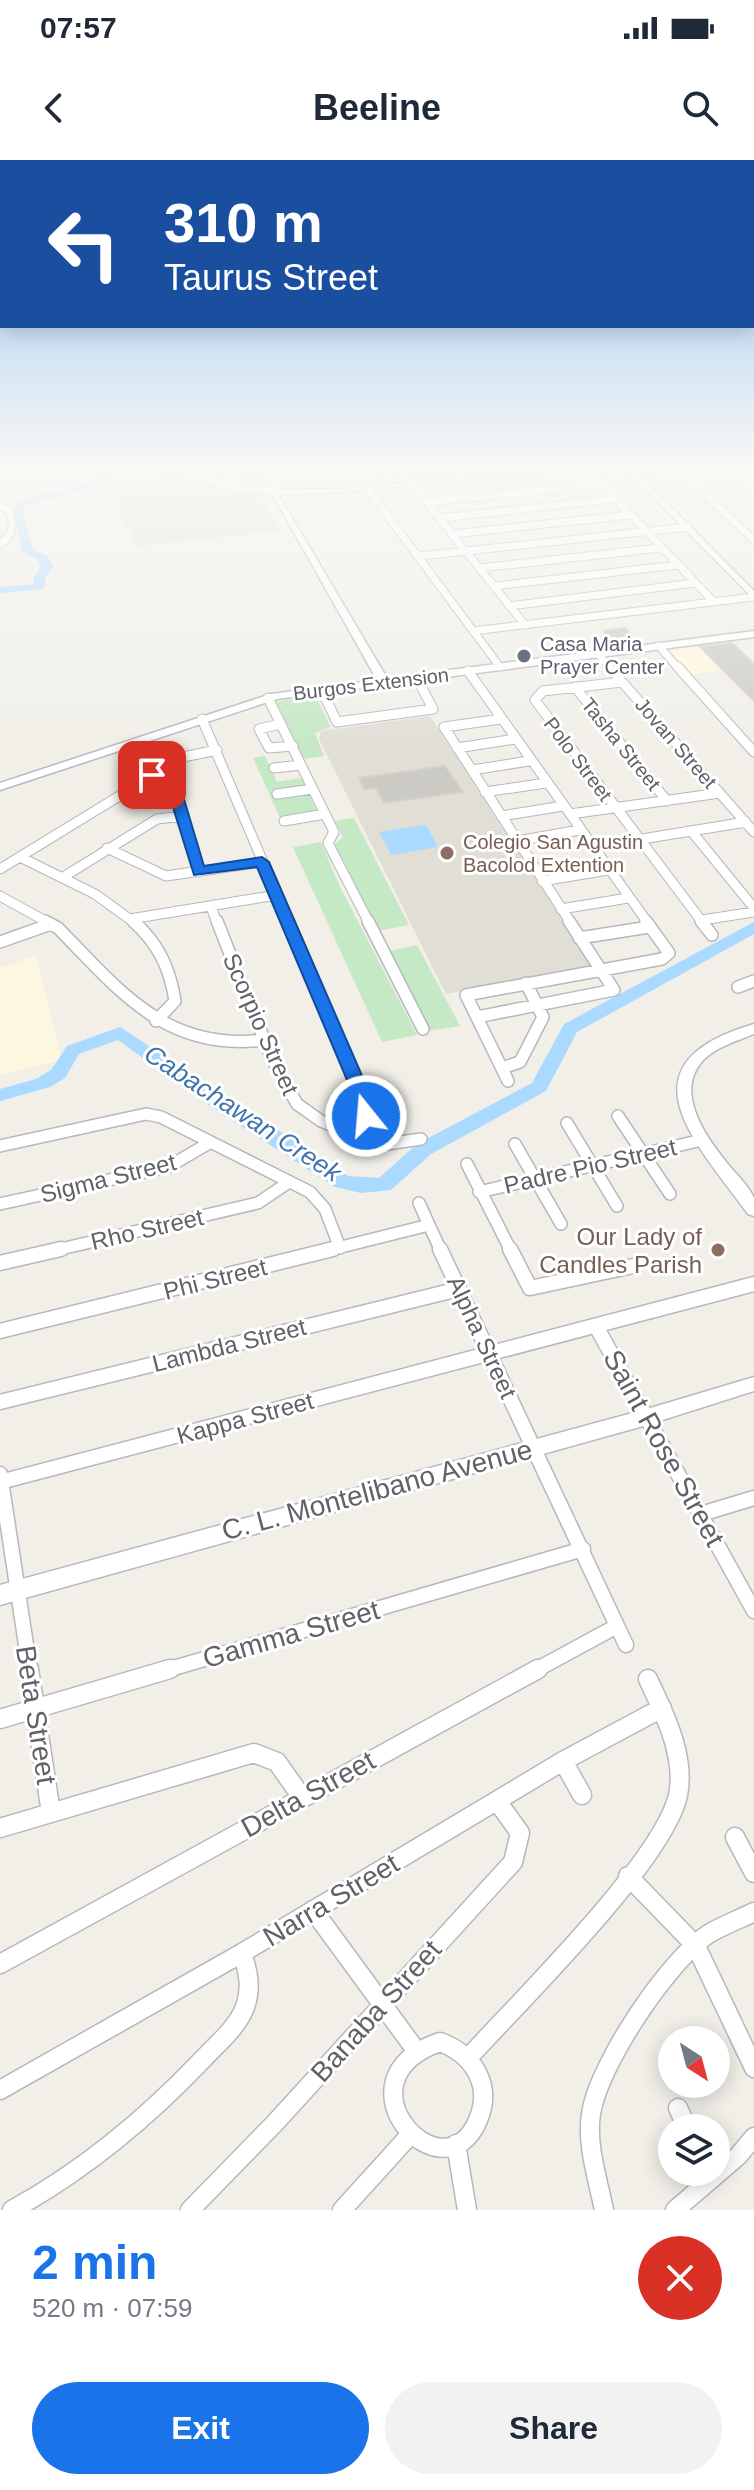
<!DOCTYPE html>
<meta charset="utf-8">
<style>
body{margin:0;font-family:Helvetica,sans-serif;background:#f2f2f3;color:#1f2937;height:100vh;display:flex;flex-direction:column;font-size:30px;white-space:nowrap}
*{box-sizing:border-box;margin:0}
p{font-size:26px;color:#747a83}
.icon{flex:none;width:44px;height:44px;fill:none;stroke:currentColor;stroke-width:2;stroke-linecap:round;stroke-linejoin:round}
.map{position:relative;height:2050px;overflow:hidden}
.panel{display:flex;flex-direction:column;background:#fff;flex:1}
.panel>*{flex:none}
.top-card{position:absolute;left:0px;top:0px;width:754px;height:168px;box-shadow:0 4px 20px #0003;background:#1a4fa0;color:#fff;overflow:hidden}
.needle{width:52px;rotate:144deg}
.controls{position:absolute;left:658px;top:1866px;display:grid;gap:16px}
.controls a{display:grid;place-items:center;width:72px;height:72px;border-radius:50%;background:#fff;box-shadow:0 4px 20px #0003;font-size:40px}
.pin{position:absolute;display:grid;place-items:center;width:68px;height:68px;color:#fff;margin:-34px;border-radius:16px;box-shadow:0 4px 12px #0006}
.me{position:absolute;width:88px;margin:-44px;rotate:343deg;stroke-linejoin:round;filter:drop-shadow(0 0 6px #0008)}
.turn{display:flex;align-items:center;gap:28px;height:168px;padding:0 32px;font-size:36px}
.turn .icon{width:104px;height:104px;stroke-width:2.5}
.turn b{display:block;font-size:56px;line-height:68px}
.round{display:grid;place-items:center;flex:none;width:84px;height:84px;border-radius:42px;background:#f2f2f3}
.summary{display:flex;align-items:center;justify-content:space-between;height:136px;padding:0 32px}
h1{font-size:48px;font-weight:700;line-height:60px;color:#1a73e8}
.action{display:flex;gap:16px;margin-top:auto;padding:16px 32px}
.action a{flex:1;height:92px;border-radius:48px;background:#1a73e8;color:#fff;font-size:32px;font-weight:700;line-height:92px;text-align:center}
.action a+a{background:#f2f2f3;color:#1f2937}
.status{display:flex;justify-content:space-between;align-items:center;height:56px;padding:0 40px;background:#fff;direction:ltr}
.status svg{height:22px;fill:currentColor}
header{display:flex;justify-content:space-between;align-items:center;height:104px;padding:0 32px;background:#fff;font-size:36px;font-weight:700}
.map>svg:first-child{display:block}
</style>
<div class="status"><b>07:57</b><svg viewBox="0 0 49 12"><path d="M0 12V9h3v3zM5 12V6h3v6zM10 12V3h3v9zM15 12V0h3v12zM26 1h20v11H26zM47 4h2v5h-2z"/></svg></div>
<header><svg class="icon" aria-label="back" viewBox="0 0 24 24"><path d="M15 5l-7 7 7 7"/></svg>Beeline<svg class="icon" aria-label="search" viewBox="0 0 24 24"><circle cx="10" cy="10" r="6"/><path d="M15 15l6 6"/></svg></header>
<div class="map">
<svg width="754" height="2050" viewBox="0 0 754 2050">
<rect width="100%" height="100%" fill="#f1efe8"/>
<path fill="#fef7e0" d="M700 487 723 510 688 515 666 491Z
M36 795 62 900 0 915V808Z"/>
<path fill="#e1ded6" d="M171 315 259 334 280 371 138 386 111 341Z
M430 556 593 807 446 834 319 579 321 571Z"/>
<path fill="#c5e8c5" d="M315 536 331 567 315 573 324 596 304 599 273 542Z
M265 596 277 622 302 618 317 653 281 660 253 598Z
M354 658 409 765 378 771 335 684 343 677 335 661Z
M321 682 339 725 417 875 382 882 293 687Z
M417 785 460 866 426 871 386 792Z"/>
<path fill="#aadaff" d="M426 665 438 687 391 695 379 672Z"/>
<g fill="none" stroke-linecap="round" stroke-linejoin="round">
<path fill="#aadaff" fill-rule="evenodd" d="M111 308H122L98 327 28 344 23 350 33 389 47 396 53 406 46 417 44 429 0 433V427L34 424V417L41 406 38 400 22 391 13 350 20 340 90 323Z
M754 762V774L577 872 546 931 431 994 391 1030 361 1033 335 1027 204 942 118 880 79 894 65 918 50 927 0 941V929L36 919 51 910 67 886 120 867 348 1016 379 1018 417 984 532 923 564 864Z"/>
</g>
<path fill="#cccac5" stroke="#d6d1c6" stroke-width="2" d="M625 468 638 483 616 486 604 471Z
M732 483 754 504V541L700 487Z
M445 606 463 632 384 643 376 628 364 629 359 618Z"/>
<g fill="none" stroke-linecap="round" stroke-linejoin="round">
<g stroke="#b5b8bc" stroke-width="9">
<path id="street-far4" d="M162 308 240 328 273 332 281 315
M234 308 313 316 415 308
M399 308 525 465
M586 308 714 442
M738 319 754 333
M690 320 754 380
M643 322 754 318
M367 328 500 507
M427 342 601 325
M0 345 10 352C14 366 13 376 0 384
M440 358 614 339
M453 374 630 355
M419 396 688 367
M480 408 660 388
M495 426 677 405
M509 446 695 423
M473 471 754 437
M659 486 678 508
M599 495 610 508"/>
</g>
<g stroke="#b5b8bc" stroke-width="11">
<path id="street-far3" d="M608 506 754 672
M677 506 754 592
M468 511 648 763
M622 522 543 531 535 540 703 763
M575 527 667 641
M321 529 337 562 433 549 416 517
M268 538 334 672 328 683 369 763
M202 559 289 763
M501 559 444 567 571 763
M281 564 259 569 269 588 293 586
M457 588 515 579
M274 608 301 605
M472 610 529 601
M152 615 173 626 199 712
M485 632 546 623
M277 634 313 629
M570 654 720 633
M501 656 563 646
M284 661 325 654
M692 672 754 748
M642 679 746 662
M517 681 580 670
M107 688 166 716 262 702
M20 697 95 734 135 763
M0 709 183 597 217 590
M65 716 157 659 184 656
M542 721 608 710
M0 736 49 763
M211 747 217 763
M561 749 628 738
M130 759 277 735
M702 760 754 752"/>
</g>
<g stroke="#b5b8bc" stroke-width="14">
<path id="street-far2" d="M45 761 58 768C120 831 166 892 264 880
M133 761C158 783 170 808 175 841L156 861
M217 761 271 897 297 944 321 961 380 985 421 979
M288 761 366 945V956L354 976
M368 761 423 869
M701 761 712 775
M579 778 649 767
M0 782 51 764
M738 827 754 821
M477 857 614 830 569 761
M502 908 520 902 543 857 526 823
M508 921 466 835 662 799 669 793 646 761
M618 956 670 1034
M567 963 617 1046
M515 984 561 1064
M0 986 146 954 161 957 310 1032 325 1049 340 1088
M467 1004 511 1091
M479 1032 702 980
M419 1043 441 1091
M0 1044 168 1007 211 982
M52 1091 258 1043 289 1022
M325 1091 429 1065"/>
</g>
<g stroke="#b5b8bc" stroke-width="17">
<path id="street-far1" d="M440 1089 626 1485
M510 1089 530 1128 633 1106
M0 1103 61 1089
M597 1168 754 1451
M0 1171 333 1089
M0 1242 459 1129
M0 1314 30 1511
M0 1322 754 1124
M701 1354 754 1338
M163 1511 583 1389
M534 1511 617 1466"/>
</g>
<g stroke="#b5b8bc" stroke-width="21">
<path id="street" d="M29 1509 51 1653
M0 1559 170 1509
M563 1601 582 1635
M0 1668 254 1593 277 1602 301 1636
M735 1677 754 1713
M628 1716 696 1786 754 1908
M313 1750 415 1889
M0 1804 538 1509
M440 1882C473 1894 493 1925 478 1960 444 2042 330 1920 440 1882Z
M470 1896C519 1842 664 1700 678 1635 686 1596 664 1553 648 1519
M0 1930 242 1793 563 1601 662 1548
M678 1948 687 1968
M456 1984 467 2050
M12 2050C85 2010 146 1959 203 1899 218 1883 237 1868 245 1847 252 1828 248 1811 242 1793
M190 2050 274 1964 513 1702 520 1673 497 1641
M342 2050 410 1975
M604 2050C598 2020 586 1984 591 1954 598 1905 669 1799 710 1773 724 1765 740 1759 754 1752
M675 2050 738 1996 754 1977"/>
</g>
<g stroke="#b6babf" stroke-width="3">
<path id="secondary" d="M562 308H586L336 333 278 334 387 518 754 471V477L277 539 0 630V623L271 534 377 520 270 330 336 329Z
M624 308H632L754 431V439Z
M754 864V874C737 881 712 888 700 904 676 936 707 978 727 1003 735 1013 749 1026 754 1038 754 1042 754 1051 754 1056L748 1054C695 981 617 904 754 864Z
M754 1217V1231L647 1265 0 1445V1425L647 1249Z"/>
</g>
<use href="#street-far4" stroke="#fff" stroke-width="7"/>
<use href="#street-far3" stroke="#fff" stroke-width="9"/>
<use href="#street-far2" stroke="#fff" stroke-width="11"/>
<use href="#street-far1" stroke="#fff" stroke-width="14"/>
<use href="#street" stroke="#fff" stroke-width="18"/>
<use href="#secondary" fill="#fff" fill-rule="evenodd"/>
</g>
<linearGradient id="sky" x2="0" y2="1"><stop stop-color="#8fc3f1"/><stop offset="0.52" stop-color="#f9f8f5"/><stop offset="1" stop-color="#f9f8f5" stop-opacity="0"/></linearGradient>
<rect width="754" height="594" fill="url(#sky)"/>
<path fill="#1a73e8" stroke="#114b97" stroke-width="2" d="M152 611 180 626 204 706 262 697 269 702 370 934 375 956 372 960 366 962 357 956 353 934 257 707 194 715 167 628 147 618 146 615Z"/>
<circle fill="#6b7280" stroke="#fff" stroke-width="3" cx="524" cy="496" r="8"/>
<g fill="#8d6e63" stroke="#fff" stroke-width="3">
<circle cx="447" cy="693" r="8"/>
<circle cx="718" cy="1090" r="8"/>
</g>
<g text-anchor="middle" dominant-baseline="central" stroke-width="6" stroke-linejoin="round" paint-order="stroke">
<g font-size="20" fill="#5b616d" stroke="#fff" text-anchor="start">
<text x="540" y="484">Casa Maria<tspan x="540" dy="23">Prayer Center</tspan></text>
</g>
<g font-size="20" fill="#5f6368" stroke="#fff">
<text transform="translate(371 524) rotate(-7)">Burgos Extension</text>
<text transform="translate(676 583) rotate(49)">Jovan Street</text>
<text transform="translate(621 584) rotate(51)">Tasha Street</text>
<text transform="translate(578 599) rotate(53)">Polo Street</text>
</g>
<g font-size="20" fill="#785e54" stroke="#fff" text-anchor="start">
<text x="463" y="682">Colegio San Agustin<tspan x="463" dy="23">Bacolod Extention</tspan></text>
</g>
<g font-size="24" fill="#5f6368" stroke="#fff">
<text transform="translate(261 864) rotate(66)">Scorpio Street</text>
<text transform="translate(590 1006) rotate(-13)">Padre Pio Street</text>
<text transform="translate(108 1018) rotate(-14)">Sigma Street</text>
<text transform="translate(147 1069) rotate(-13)">Rho Street</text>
<text transform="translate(215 1119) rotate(-14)">Phi Street</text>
<text transform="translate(482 1177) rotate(65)">Alpha Street</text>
<text transform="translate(229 1185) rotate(-14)">Lambda Street</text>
<text transform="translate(245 1258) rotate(-15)">Kappa Street</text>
</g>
<g font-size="24" fill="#785e54" stroke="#fff" text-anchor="end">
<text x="702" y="1076">Our Lady of<tspan x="702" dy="28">Candles Parish</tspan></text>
</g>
<g font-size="26" font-style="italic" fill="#4174aa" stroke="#fff">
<text transform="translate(243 953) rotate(33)">Cabachawan Creek</text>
</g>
<g font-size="28" fill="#5f6368" stroke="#fff">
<text transform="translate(664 1288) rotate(61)">Saint Rose Street</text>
<text transform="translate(377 1330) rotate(-15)">C. L. Montelibano Avenue</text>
<text transform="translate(291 1474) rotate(-16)">Gamma Street</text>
<text transform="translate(36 1555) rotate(81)">Beta Street</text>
<text transform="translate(308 1634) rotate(-29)">Delta Street</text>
<text transform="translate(331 1740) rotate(-31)">Narra Street</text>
<text transform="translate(376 1851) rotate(-48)">Banaba Street</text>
</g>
</g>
</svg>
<div class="controls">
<a><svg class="needle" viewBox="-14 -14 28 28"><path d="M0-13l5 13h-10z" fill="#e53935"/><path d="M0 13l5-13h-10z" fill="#747a83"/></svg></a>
<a><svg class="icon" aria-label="layers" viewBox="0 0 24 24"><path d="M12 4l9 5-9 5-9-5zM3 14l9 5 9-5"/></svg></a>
</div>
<div class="pin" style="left:152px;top:615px;background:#d93025"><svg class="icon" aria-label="arrive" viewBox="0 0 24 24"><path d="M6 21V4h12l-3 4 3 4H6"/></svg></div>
<svg class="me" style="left:366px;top:956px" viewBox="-20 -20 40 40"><circle r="17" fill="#1a73e8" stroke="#fff" stroke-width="3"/><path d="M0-11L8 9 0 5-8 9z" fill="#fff"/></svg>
<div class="top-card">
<div class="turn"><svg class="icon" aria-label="left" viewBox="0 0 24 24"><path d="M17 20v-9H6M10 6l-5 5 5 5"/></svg><div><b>310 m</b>Taurus Street</div></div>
</div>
</div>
<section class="panel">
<div class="summary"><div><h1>2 min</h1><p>520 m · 07:59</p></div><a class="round" style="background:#d93025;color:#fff"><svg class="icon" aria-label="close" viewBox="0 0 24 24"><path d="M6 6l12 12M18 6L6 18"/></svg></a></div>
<div class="action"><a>Exit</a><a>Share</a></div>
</section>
